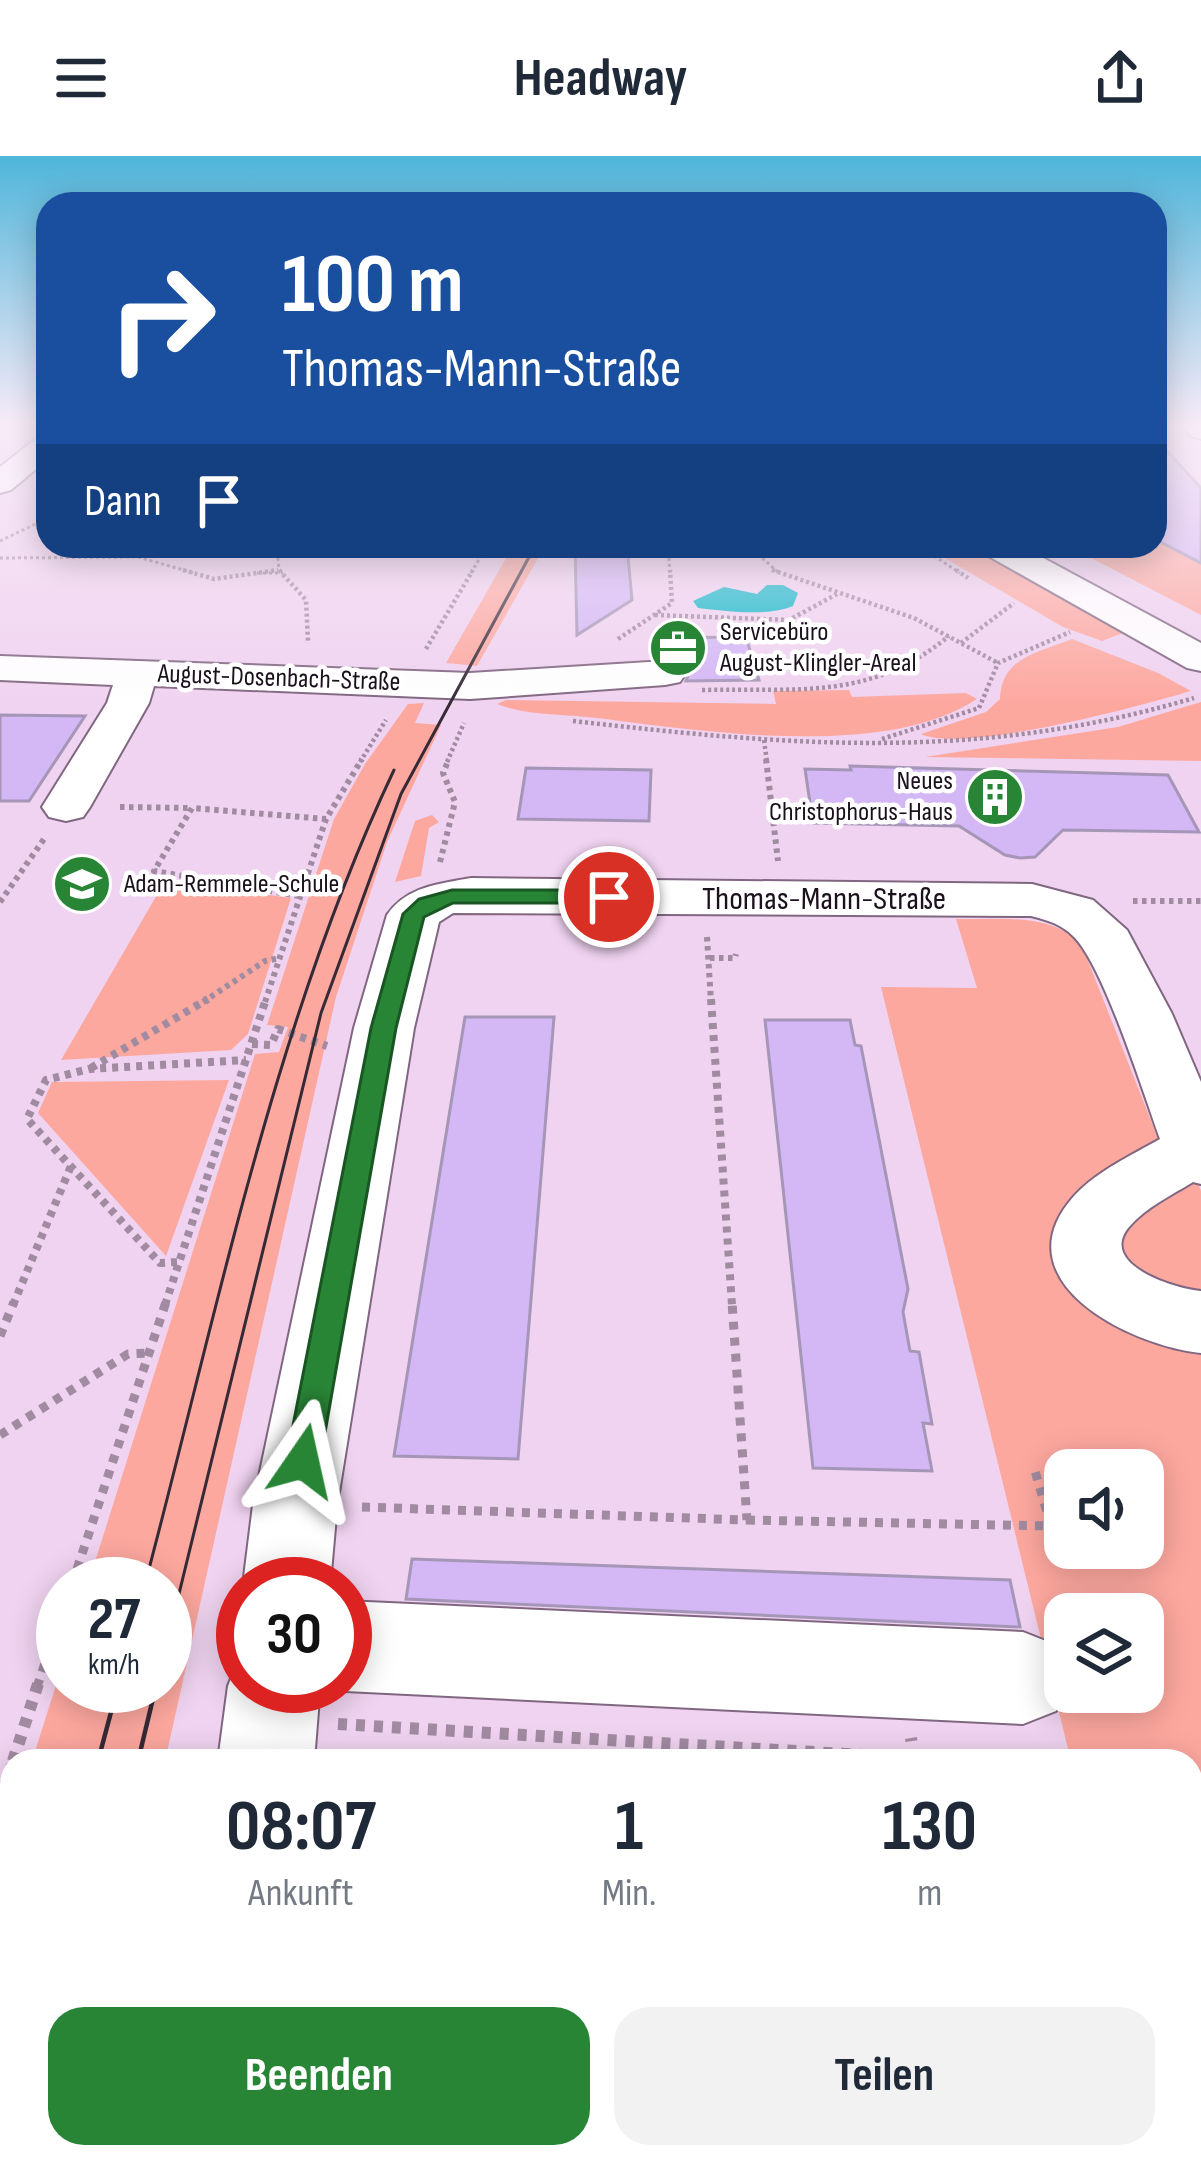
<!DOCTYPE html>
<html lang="de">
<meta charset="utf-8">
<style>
body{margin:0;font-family:"Sofia Sans Condensed",sans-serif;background:#f2f2f3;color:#1f2937;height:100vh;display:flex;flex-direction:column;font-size:45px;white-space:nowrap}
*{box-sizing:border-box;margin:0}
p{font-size:39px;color:#747a83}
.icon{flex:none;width:66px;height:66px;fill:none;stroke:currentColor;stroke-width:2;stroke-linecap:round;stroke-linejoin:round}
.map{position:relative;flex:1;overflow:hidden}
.sheet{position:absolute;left:0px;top:1593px;width:1203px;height:420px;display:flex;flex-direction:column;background:#fff;border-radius:36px 36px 0 0;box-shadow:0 6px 30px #0003}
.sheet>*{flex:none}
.guide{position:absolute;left:36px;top:36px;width:1131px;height:366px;border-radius:36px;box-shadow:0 6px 30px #0003;background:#1a4fa0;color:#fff;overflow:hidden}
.buttons{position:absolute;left:1044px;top:1293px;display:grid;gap:24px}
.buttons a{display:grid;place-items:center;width:120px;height:120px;border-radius:24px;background:#fff;box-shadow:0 6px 30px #0003;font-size:60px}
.speed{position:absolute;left:36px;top:1401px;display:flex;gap:24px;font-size:60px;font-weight:700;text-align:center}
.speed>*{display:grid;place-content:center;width:156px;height:156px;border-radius:50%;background:#fff;box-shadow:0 6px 30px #0003;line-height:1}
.speed small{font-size:30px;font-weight:400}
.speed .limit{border:18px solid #d22;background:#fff;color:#111}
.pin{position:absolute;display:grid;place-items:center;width:102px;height:102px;color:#fff;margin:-51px;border:6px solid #fff;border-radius:50%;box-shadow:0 3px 12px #0007}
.me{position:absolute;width:132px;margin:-66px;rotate:11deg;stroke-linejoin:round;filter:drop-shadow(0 0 9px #0008)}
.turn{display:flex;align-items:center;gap:42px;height:252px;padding:0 48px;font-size:54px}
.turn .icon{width:156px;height:156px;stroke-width:2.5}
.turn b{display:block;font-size:84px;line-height:102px}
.then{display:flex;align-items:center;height:114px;padding:0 48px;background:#0003;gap:24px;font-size:45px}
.eta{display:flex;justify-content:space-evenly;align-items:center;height:204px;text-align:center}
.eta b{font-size:72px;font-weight:700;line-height:84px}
.button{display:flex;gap:24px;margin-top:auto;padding:24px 48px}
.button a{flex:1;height:138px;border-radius:36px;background:#288536;color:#fff;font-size:48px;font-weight:700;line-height:138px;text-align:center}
.button a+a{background:#f2f2f3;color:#1f2937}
header{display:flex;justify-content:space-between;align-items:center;height:156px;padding:0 48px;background:#fff;font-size:54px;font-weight:700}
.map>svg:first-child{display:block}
</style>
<header><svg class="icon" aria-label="menu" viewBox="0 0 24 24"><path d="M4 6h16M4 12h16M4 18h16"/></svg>Headway<svg class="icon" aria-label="share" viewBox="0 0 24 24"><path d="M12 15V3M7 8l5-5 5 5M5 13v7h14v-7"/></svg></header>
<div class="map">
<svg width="1201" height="2013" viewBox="0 0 1201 2013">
<rect width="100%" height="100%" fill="#f0d3f0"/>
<path fill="#fda89f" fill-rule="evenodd" d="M1155 384 1201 408V459L1068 390H1155Z
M513 390H545L477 510 446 507Z
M924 390H974L1128 475 1102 485 1063 471Z
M1072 483 1158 517 1191 535C1140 550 964 598 921 578L986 556 1000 543C1001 501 1038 497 1072 483Z
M849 534 852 541 966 537 977 543C885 604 702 575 597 562 566 558 527 560 497 548L506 544 776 548 773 535Z
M1201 546V605L925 601 1118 571Z
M424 547 415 567 441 569 387 686 336 841 165 1605H32L63 1507V1530H165V1428H88L255 898 279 896 288 871 267 869 334 663 365 608 408 548Z
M432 659 439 666 429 672 421 720 395 726 415 665Z
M165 725 291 742 248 878 231 894 61 904Z
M956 763C998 764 1048 756 1081 787L1161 990 1072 1055 1201 1185V1837L1191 1839V1605H1071L881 831 977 832ZM1065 1314H1143V1392H1065ZM1065 1458H1143V1536H1065Z
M229 924 166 1100 38 957 52 926Z
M1185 1025 1198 1026 1201 1035V1139L1186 1143 1121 1109 1118 1074Z
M12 1669V2001H79L77 2013H0V1707Z"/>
<path fill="#0bb6c6" d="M767 429H783L798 437 793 450C767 461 726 455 698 452L693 445 724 431 757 438Z"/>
<path fill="#d4b7f5" stroke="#a596b7" stroke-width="3" d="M1155 282 1201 332V407L1155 383Z
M575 390H627L632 444 577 479Z
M746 481 759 524 686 525 690 514 684 506 660 501 654 482Z
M0 559 85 560 29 645H0Z
M850 610 1168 619 1199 676 1063 674 1035 701 1020 702 1005 699 959 670 813 667 805 613 851 614Z
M526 612 651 614 649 665 518 663Z
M465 861H554L518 1303 394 1300Z
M765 864H850L855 889 861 890 908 1133 903 1156 910 1195 919 1196 932 1268 923 1267 932 1315 813 1312Z
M412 1403 1010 1424 1020 1471 406 1443Z"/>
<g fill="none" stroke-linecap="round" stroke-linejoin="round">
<g stroke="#806781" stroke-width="4">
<path id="minor" d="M1180 266H1201V283L1191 280Z
M48 279V303L11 334 0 337V311L37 282Z
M0 500 470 517 665 505 680 508 686 517 680 526 665 529 470 543 154 530 149 547 90 651 83 661 66 665 49 661 42 651 107 547 113 529 0 524Z
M471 722 1032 728 1093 744 1127 774 1172 858 1201 926V1028L1193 1026C1172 1039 1145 1052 1129 1071 1097 1109 1176 1133 1201 1135V1197C1131 1190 998 1125 1074 1040 1097 1015 1132 999 1160 983 1144 939 1103 808 1073 780 1061 768 1047 764 1031 760L453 757 439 766 414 872 337 1349 330 1428 243 1429 253 1349 354 872 387 759C407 730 439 728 471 722Z
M345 1445 1023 1476 1056 1489C1066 1515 1066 1529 1056 1555L1023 1568 345 1535 332 1530H345Z
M241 1497 243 1530H320L314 1605H218L228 1530Z
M165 2001H281L280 2013H164Z"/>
</g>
<g stroke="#806781" stroke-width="4">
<path id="highway" d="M978 390H1021L1201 487V515L1187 512 983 397Z"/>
</g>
<path stroke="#a18ba1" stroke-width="3" stroke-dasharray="3 3" stroke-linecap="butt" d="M0 385 48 362
M277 390 279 414
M668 390 670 417
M749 390 779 417
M919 390 960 417
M145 400 227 390
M0 402 138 401 194 417
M257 417H283
M471 417 487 390"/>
<path stroke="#a18ba1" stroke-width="4.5" stroke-dasharray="3 3" stroke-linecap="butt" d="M183 414 214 423 278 414
M279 414 306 444 308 485
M772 414 914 462 998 507
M956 414 968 422
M655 459 789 464 837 438
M618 483 672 447 670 414
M961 487 1014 447
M426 493 473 414
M702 534C798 532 870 545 949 480
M573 565C793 590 978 606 1194 542
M882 583 979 552 998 507 1070 476
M764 584 767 606
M360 606 386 564
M447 606 464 567"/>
<path stroke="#a18ba1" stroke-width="6" stroke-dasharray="4.5 4.5" stroke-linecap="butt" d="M766 603 778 705
M120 651 192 652
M440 706 455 646 443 617 449 603
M299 740 154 715 192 652 326 663
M1133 745H1201
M0 746 44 683
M707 781 711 846
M710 802H735L736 798
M203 846 265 805 280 802
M265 846 326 663 362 603"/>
<path stroke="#a18ba1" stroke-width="8" stroke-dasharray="6 6" stroke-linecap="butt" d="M711 843 732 1149
M252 888 271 889 278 873 327 890
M91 912 208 843
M177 1106 160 1107 27 963 46 924 89 913 246 904
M13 1149 71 1010
M165 1149 266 843"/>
<path stroke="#a18ba1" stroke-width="9" stroke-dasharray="8 8" stroke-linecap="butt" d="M0 1180 14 1146
M0 1279 128 1198 148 1197
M362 1351 747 1364 732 1146
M747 1364 1051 1370 1035 1315
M72 1428 166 1146
M37 1531 63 1454"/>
<path stroke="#a18ba1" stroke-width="12" stroke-dasharray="9 9" stroke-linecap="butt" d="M338 1568 914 1602 911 1582
M13 1605 38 1528
M0 1646 12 1609"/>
<use href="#minor" fill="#fff" fill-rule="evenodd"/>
<use href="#highway" fill="#fff" fill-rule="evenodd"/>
<path stroke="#372a37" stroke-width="3" d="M145 1428C217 1158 274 867 394 614
M165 1495 321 857 401 638 535 390"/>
<path stroke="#372a37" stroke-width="4.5" d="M98 1605 118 1530
M138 1605 156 1530
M0 1979 12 1934
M40 2013 42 2001"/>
</g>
<linearGradient id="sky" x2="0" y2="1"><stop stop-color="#4fb5da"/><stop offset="0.49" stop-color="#f8ebf8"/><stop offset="1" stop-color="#f8ebf8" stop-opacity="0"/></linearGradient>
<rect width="1201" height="548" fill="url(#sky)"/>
<path fill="#288536" stroke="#1a5623" stroke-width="3" d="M452 734H609L620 741 609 747H453L424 761 396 872 320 1305 315 1316 303 1321 291 1316 286 1305 371 872 403 758 419 743Z"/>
<defs>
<g id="office-disc" transform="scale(3)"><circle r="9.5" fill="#288536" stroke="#fff"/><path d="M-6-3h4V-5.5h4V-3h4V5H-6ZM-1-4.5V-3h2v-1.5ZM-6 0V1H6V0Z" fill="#fff"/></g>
<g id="building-disc" transform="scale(3)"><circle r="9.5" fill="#288536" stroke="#fff"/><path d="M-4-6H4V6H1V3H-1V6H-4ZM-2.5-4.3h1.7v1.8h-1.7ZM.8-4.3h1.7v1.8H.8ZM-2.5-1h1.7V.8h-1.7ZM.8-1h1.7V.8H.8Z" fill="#fff"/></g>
<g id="school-disc" transform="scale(3)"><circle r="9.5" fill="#288536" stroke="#fff"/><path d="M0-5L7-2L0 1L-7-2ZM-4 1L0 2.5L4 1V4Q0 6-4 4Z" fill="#fff"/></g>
</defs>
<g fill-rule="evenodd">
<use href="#office-disc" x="678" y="492"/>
<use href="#building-disc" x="995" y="641"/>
<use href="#school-disc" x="82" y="728"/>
</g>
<g text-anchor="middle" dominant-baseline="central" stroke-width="9" stroke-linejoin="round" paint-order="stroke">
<g font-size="27" fill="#1b111c" stroke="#fff" text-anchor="start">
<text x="720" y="476">Servicebüro<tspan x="720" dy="31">August-Klingler-Areal</tspan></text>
<text x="953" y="625" text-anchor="end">Neues<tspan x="953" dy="31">Christophorus-Haus</tspan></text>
<text x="124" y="728">Adam-Remmele-Schule</text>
</g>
<g font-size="27" fill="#1b111c" stroke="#fff">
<text transform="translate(279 522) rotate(2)">August-Dosenbach-Straße</text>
</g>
<g font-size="33" fill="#1b111c" stroke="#fff">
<text x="824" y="743">Thomas-Mann-Straße</text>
</g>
</g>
</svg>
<div class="buttons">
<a><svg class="icon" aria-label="sound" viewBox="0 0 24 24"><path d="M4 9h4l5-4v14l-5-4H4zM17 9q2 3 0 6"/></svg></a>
<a><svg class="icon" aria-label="layers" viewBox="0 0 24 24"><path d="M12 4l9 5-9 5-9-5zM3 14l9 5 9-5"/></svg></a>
</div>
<div class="speed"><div>27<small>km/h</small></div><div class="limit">30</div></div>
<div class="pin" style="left:609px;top:741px;background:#d93025"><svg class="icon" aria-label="arrive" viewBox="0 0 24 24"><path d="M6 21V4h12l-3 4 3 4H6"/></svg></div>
<svg class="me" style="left:303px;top:1305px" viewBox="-20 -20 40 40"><path d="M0-17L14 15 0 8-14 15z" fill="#288536" stroke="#fff" stroke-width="4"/></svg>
<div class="guide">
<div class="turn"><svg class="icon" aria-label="right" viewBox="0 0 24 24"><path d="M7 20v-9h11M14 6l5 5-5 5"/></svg><div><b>100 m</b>Thomas-Mann-Straße</div></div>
<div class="then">Dann<svg class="icon" aria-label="arrive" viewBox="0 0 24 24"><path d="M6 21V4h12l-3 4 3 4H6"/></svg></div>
</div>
<section class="sheet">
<div class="eta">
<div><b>08:07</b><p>Ankunft</p></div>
<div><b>1</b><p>Min.</p></div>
<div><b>130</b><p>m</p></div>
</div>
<div class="button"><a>Beenden</a><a>Teilen</a></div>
</section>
</div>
